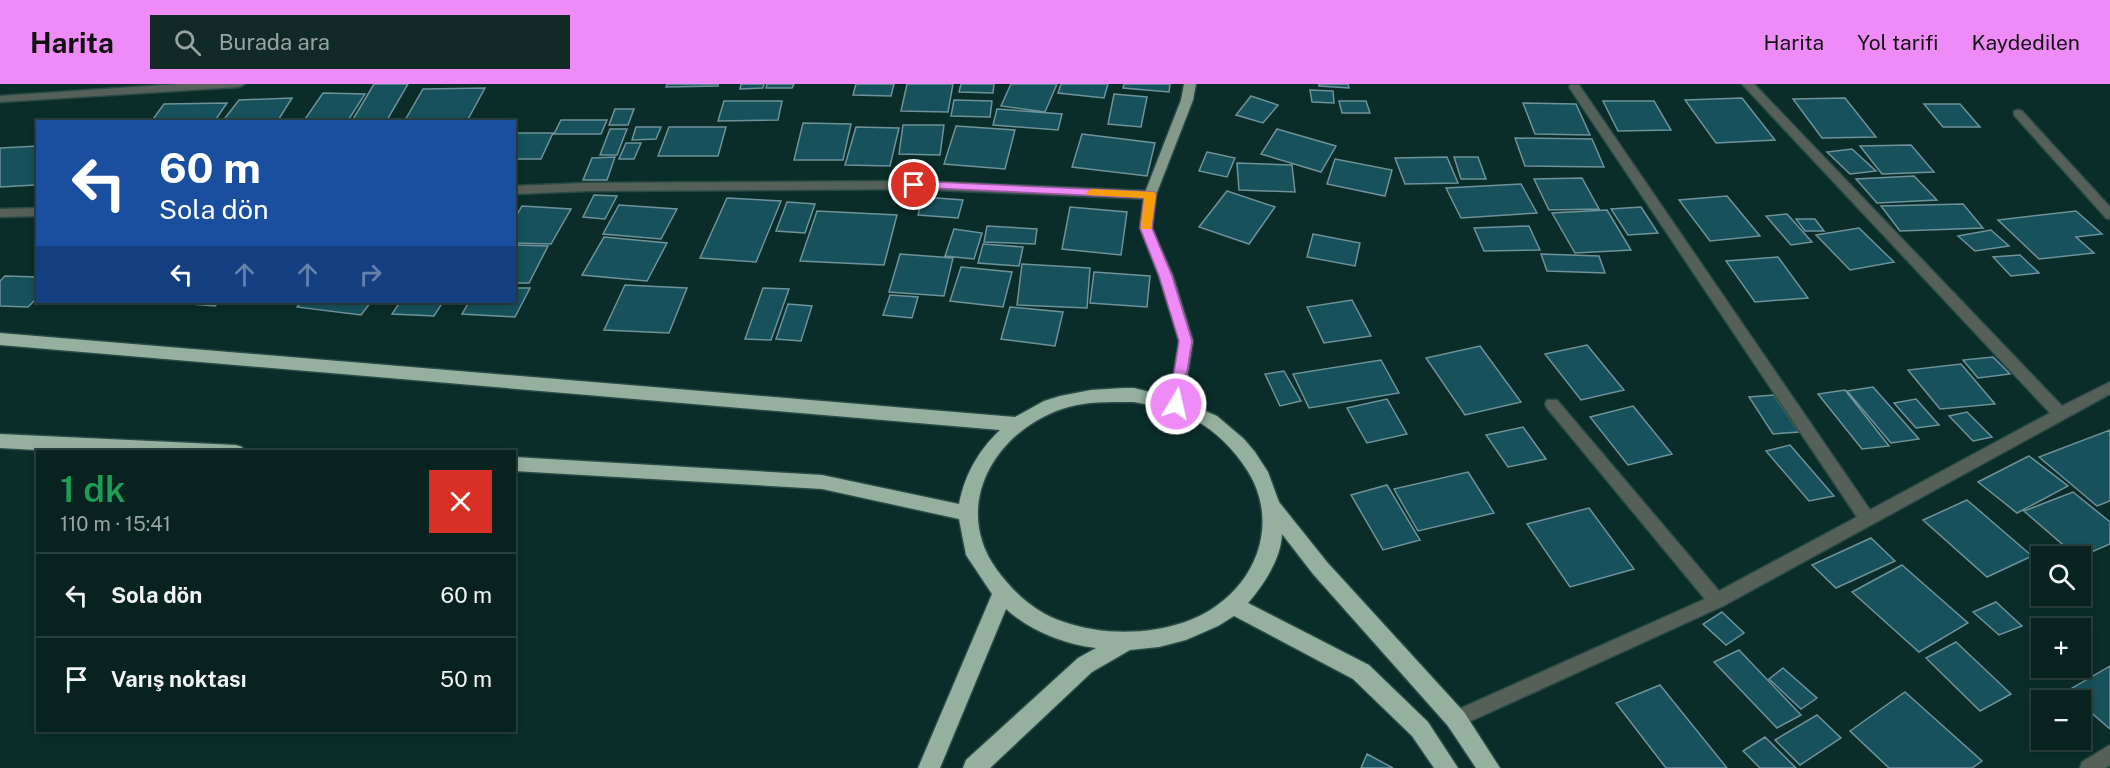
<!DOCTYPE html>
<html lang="tr">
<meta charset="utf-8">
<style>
body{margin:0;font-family:"Public Sans",sans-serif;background:#112a28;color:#f1f3f6;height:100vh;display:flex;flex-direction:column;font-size:22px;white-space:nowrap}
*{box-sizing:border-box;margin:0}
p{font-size:20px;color:#98a4a4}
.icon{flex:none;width:33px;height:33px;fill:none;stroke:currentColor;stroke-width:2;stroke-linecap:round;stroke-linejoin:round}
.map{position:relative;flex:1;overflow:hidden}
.drawer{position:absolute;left:36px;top:366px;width:480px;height:282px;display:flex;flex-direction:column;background:#08221f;border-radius:0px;box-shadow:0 3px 9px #0003,0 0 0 2px #293f3d}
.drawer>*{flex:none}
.top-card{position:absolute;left:36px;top:36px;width:480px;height:183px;border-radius:0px;box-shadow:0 3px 9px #0003,0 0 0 2px #293f3d;background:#1a4fa0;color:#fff;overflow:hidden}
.controls{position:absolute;left:2031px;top:462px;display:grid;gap:12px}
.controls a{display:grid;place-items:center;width:60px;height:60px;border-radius:0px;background:#08221f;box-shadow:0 3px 9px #0003,0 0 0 2px #293f3d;font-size:30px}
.pin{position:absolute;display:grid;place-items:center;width:51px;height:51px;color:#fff;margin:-26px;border:3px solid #fff;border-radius:50%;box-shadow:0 2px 6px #0007}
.me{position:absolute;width:66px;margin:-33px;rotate:9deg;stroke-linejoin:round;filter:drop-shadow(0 0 4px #0008)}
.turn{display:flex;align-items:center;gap:21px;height:126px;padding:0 24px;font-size:27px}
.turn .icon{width:78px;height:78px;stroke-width:2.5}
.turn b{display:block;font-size:42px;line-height:51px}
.lanes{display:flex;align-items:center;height:57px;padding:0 24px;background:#0003;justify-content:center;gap:30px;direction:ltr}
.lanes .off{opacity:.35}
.round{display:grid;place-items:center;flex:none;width:63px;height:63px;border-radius:0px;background:#112a28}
.headline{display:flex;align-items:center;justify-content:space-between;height:102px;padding:0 24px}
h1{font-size:36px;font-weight:600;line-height:45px;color:#1e9e55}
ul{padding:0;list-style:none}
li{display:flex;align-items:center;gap:18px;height:84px;padding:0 24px;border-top:2px solid #293f3d}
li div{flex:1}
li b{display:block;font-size:22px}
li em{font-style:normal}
header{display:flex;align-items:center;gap:36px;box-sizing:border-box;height:84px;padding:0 30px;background:#ef8bf7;color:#111}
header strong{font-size:28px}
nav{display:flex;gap:33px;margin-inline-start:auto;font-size:21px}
.search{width:420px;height:54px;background:#112a28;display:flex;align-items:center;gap:15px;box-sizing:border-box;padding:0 21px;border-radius:0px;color:#98a4a4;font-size:22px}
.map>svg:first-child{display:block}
</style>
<header>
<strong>Harita</strong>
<div class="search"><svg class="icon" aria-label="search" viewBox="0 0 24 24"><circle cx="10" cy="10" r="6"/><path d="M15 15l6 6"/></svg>Burada ara</div>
<nav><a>Harita</a><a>Yol tarifi</a><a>Kaydedilen</a></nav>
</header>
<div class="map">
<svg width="2110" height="684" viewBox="0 0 2110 684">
<rect width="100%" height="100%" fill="#0a2d29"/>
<path fill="#16515c" stroke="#6f929a" stroke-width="1.5" d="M374 0H408L387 36 352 37Z
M667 0H718V2L666 3Z
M741 0H764L763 4 740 5Z
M767 0H794L792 4H766Z
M856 0H894L891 12 853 11Z
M907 0H953L948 28 901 27Z
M961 0H994L993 9 959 8Z
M1011 0H1057L1045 28 1001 22Z
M1061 0H1108L1104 14 1058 9Z
M1124 0H1170L1169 8 1123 4Z
M1319 0H1348L1349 4 1319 2Z
M485 4 467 37 404 38 423 5Z
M1310 6 1333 7 1334 19 1312 18Z
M323 9 365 10 347 38H303Z
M1114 10 1147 13 1141 43 1108 40Z
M1251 12 1278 21 1263 39 1236 31Z
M292 14 277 38H222L239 16Z
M1742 14 1775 56 1716 59 1685 16Z
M1845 14 1876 53 1822 54 1793 15Z
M954 16 992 17 990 33 951 32Z
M724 17H782L778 36 718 37Z
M1339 17H1366L1370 29H1342Z
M1603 17H1654L1671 46 1618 47Z
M227 19 214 38H151L164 20Z
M1523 19 1576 20 1590 51 1535 50Z
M1924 20H1960L1980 43H1943Z
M615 25H634L628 41H609Z
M997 25 1062 30 1058 46 993 41Z
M561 36H607L601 50H554Z
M803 39 851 40 843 76H794Z
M903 41H944L940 71 899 70Z
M956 42 1015 46 1005 85 944 80Z
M636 43H661L656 55 632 56Z
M669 43H726L718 72H658Z
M856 43 899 44 890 82 845 81Z
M610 45H627L617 71H600Z
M1277 45 1336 62 1321 88 1261 70Z
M514 49H553L541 75H514Z
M1082 50 1155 59 1147 92 1072 83Z
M1515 54 1592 55 1604 83 1525 82Z
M626 59H641L634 75H619Z
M1911 61 1934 88 1882 90 1860 62Z
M38 62V97L35 101 0 103V64Z
M1852 65 1876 87 1850 90 1827 68Z
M1207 68 1235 74 1227 93 1199 87Z
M615 73 607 96H583L592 74Z
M1447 73 1458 99 1405 100 1395 74Z
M1454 73H1478L1486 95H1461Z
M1335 75 1392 86 1385 112 1327 100Z
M1237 79 1292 81 1295 108 1239 106Z
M1914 92 1937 116 1877 119 1856 95Z
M1582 94 1599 125 1549 126 1534 95Z
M1521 100 1537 129 1461 134 1446 104Z
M1227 107 1275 123 1249 160 1199 143Z
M594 111 617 112 605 135 583 133Z
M1727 112 1760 152 1710 157 1679 116Z
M923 113 963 116 958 134 918 131Z
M727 114 781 117 756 178 700 174Z
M787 118 815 120 805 149 776 147Z
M1963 120 1983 144 1900 147 1881 122Z
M619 121 677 125 661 155 603 150Z
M522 122 571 125 551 160 514 159V136Z
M1070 123 1127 128 1121 171 1062 165Z
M1641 123 1658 149 1628 151 1611 125Z
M1607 126 1631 166 1575 169 1552 129Z
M817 127 897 131 884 181 800 177Z
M2076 127 2102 150 2076 153 2094 169 2039 175 1998 136Z
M1787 130 1812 158 1791 161 1766 132Z
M1796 135H1815L1824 147H1805Z
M987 142 1037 145 1035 160 984 158Z
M1529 142 1540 166 1484 167 1474 144Z
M1859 144 1894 178 1850 186 1816 151Z
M954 145 982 149 974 175 945 172Z
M1991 146 2009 162 1975 167 1958 152Z
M1313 150 1360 159 1355 182 1307 173Z
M604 153 667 159 647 197 582 191Z
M983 160 1023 163 1019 182 978 179Z
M514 161 548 162 529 199H514Z
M900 170 953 174 944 212 889 208Z
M1541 170 1599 172 1605 189 1547 187Z
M2020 171 2039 189 2011 192 1993 173Z
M1778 173 1808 214 1755 218 1726 177Z
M1022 180 1090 184 1087 224 1017 221Z
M961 183 1012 188 1003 223 950 217Z
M1094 188 1150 192 1147 223 1090 219Z
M5 192 38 193V213L28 223 0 222V197Z
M625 201 687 204 669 249 604 246Z
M514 204H530L515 233 462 230 469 218H514Z
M763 204 789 205 771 256 745 255Z
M890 211 918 213 912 234 883 231Z
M1352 216 1371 252 1324 259 1307 223Z
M166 218H219L215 222Z
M302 218H371L361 231 297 223Z
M400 218H443L434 232 392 230Z
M788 220 812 222 801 257 776 255Z
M1010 223 1063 228 1055 262 1001 255Z
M1587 261 1624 306 1581 316 1545 270Z
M1480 262 1521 318 1465 331 1426 274Z
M1993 273 2010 290 1978 294 1963 276Z
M1381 276 1399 309 1309 324 1293 290Z
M1961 280 1995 320 1940 325 1908 286Z
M1284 287 1301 317 1280 322 1265 290Z
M1873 303 1919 355 1891 359 1847 307Z
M1845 306 1889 362 1862 365 1818 310Z
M1774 311 1799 348 1773 350 1749 313Z
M1387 315 1407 350 1367 359 1347 324Z
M1916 315 1939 341 1916 344 1894 319Z
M1633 322 1672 370 1628 381 1590 333Z
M1967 328 1992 353 1973 357 1949 332Z
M1523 343 1546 375 1508 383 1486 351Z
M2110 346V417L2097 422 2039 373Z
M1790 361 1834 412 1809 417 1766 367Z
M2029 372 2068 402 2017 429 1978 398Z
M1468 388 1494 429 1418 447 1394 405Z
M1387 401 1420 456 1383 466 1351 411Z
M2073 408 2110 438V460L2080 473 2076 472 2024 427Z
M1967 416 2032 472 1987 493 1923 436Z
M1589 424 1634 485 1570 503 1527 440Z
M1871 454 1895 477 1836 504 1812 481Z
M1902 481 1968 539 1919 568 1852 508Z
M1996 518 2022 542 1999 551 1973 528Z
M1722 528 1744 549 1726 561 1703 540Z
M1956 558 2011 610 1980 627 1926 574Z
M1739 566 1801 631 1777 644 1714 578Z
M2110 582V645L2080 619V616L2067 607Z
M1783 584 1817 614 1801 625 1769 595Z
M1660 601 1727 684H1666L1616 619Z
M1905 608 1982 677 1972 684H1889L1850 647Z
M1817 631 1841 654 1800 681 1775 656Z
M1765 653 1796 684H1760L1743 667Z
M1367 670 1393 684H1361Z"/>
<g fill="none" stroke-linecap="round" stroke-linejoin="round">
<g stroke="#2a4a46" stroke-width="3">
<path id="minor" d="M179 0H245L239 3 0 18V12Z
M1742 0H1754L2062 322 2110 298V310L1723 522 1462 641 1456 643 1450 641 1447 635 1450 629 1705 515 1547 324 1545 320 1547 316H1557L1719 507 1857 433 1569 3 1571 1H1579L1870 426 2050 329Z
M2018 26 2022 27 2110 123V135L2106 134 2014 31V27Z
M914 97 1150 107 1156 111 1150 115 914 105 587 107 514 110V102L587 99Z
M38 124V132L0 133V125Z
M2110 661V681L2105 684H2080L2082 678Z"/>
</g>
<g stroke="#2a4a46" stroke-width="3">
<path id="major" d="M1184 0H1196L1193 16 1156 111 1152 144 1173 192 1193 257 1183 320 1181 324H1171L1169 320 1179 257 1159 192 1140 144 1144 111 1181 16Z"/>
</g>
<g stroke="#2a4a46" stroke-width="3">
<path id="highway" d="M0 249 1015 333 1044 317 1060 312 1091 306 1123 304H1134L1174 314 1217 332 1244 355 1255 368 1268 388 1279 418 1327 478 1464 628 1500 684H1476L1448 642 1313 490 1282 450C1281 475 1264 500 1248 519L1369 581 1428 638 1458 684H1434L1412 652 1353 595 1234 532 1218 542 1186 556 1159 563 1130 566 1092 588 990 684H963L966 676 1078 574 1096 564C1064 560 1030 547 1006 525L940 684H918L992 510 966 471 959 435 822 405 514 387V373L822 391 959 420C965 390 978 367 1000 346L0 261ZM1134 318C1155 322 1176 326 1195 336 1216 347 1234 366 1247 386 1285 446 1249 516 1185 538 1147 551 1102 551 1064 538 1036 529 1015 510 997 486 951 423 994 348 1062 325 1085 317 1110 318 1134 318Z
M0 350 236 361 242 363 245 368H73L0 364Z"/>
</g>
<use href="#minor" fill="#556059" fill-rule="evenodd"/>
<use href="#major" fill="#839a8a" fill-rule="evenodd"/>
<use href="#highway" fill="#95b09e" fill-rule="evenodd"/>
</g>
<path fill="#ef8bf7" stroke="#9b5aa1" stroke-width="1.5" d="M914 97 1154 108 1156 111 1152 144 1172 192 1192 257 1181 324 1176 325 1169 320 1179 257 1159 192 1140 144 1144 114 910 103 908 101Z"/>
<path fill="#f59e0b" d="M1092 105 1154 108 1156 111 1151 145H1142L1141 143 1144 114 1088 111 1086 108Z"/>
</svg>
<div class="controls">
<a><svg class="icon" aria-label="search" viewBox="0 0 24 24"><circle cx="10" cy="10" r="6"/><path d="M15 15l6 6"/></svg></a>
<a>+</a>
<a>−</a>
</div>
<div class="pin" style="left:914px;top:101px;background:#d93025"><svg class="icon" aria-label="arrive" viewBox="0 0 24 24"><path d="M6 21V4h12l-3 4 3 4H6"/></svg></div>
<svg class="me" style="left:1176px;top:320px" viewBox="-20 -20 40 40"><circle r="17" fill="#ef8bf7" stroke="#fff" stroke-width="3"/><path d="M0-11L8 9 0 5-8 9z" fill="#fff"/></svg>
<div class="top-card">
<div class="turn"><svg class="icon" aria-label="left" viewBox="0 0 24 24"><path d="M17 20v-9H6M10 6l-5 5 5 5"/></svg><div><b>60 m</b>Sola dön</div></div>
<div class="lanes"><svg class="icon" aria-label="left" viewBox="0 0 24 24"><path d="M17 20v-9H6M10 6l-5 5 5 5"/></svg><svg class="icon off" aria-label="ahead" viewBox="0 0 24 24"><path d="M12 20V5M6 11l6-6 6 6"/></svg><svg class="icon off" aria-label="ahead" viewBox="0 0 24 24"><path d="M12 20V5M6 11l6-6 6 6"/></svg><svg class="icon off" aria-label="right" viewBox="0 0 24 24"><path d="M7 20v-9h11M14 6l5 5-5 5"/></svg></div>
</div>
<section class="drawer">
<div class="headline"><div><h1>1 dk</h1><p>110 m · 15:41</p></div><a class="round" style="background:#d93025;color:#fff"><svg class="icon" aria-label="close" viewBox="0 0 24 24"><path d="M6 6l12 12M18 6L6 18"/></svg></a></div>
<ul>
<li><svg class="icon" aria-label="left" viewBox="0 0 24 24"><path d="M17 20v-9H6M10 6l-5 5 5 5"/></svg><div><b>Sola dön</b></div><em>60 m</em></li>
<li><svg class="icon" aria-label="arrive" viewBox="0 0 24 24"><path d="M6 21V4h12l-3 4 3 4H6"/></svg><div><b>Varış noktası</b></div><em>50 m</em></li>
</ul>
</section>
</div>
